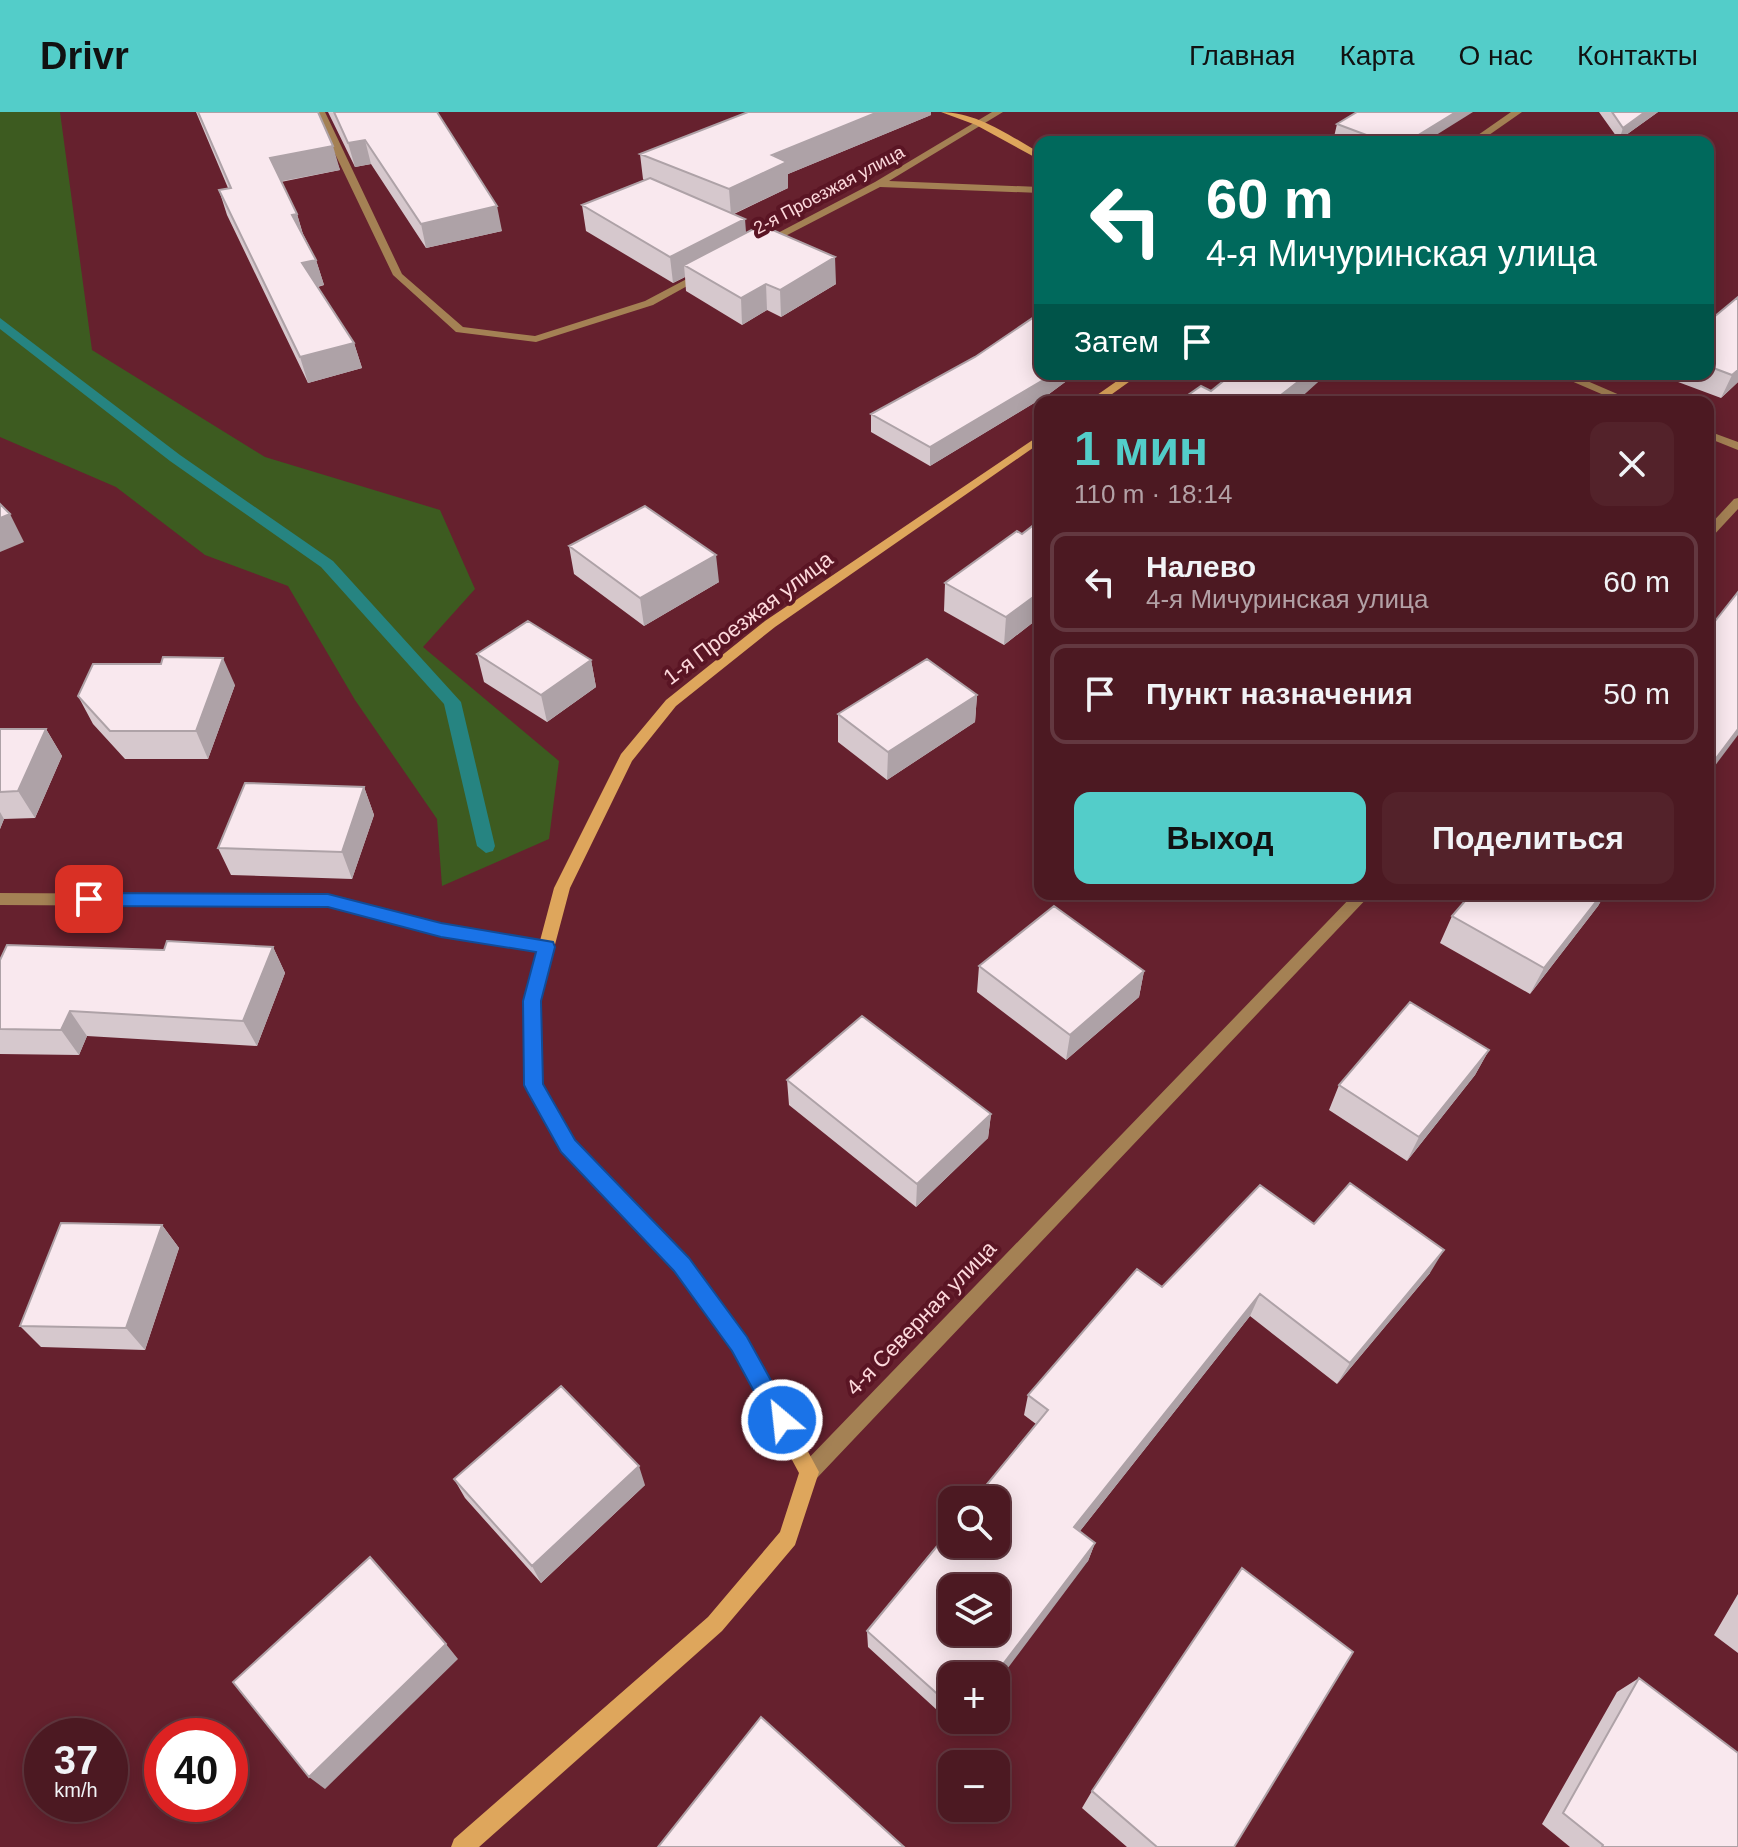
<!DOCTYPE html>
<html lang="ru">
<meta charset="utf-8">
<style>
body{margin:0;font-family:Arial,sans-serif;background:#53222a;color:#f1f3f6;height:100vh;display:flex;flex-direction:column;font-size:30px;white-space:nowrap}
*{box-sizing:border-box;margin:0}
p{font-size:26px;color:#b2a0a5}
.icon{flex:none;width:44px;height:44px;fill:none;stroke:currentColor;stroke-width:2;stroke-linecap:round;stroke-linejoin:round}
.map{position:relative;flex:1;overflow:hidden}
.drawer{position:absolute;left:1034px;top:284px;width:680px;height:504px;display:flex;flex-direction:column;background:#4c1922;border-radius:16px;box-shadow:0 4px 20px #0003,0 0 0 2px #633840}
.drawer>*{flex:none}
.top-card{position:absolute;left:1034px;top:24px;width:680px;height:244px;border-radius:16px;box-shadow:0 4px 20px #0003,0 0 0 2px #633840;background:#00695c;color:#fff;overflow:hidden}
.buttons{position:absolute;left:938px;top:1374px;display:grid;gap:16px}
.buttons a{display:grid;place-items:center;width:72px;height:72px;border-radius:16px;background:#4c1922;box-shadow:0 4px 20px #0003,0 0 0 2px #633840;font-size:40px}
.speed{position:absolute;left:24px;top:1606px;display:flex;gap:16px;font-size:40px;font-weight:700;text-align:center}
.speed>*{display:grid;place-content:center;width:104px;height:104px;border-radius:50%;background:#4c1922;box-shadow:0 4px 20px #0003,0 0 0 2px #633840;line-height:1}
.speed small{font-size:20px;font-weight:400}
.speed .limit{border:12px solid #d22;background:#fff;color:#111}
.pin{position:absolute;display:grid;place-items:center;width:68px;height:68px;color:#fff;margin:-34px;border-radius:16px;box-shadow:0 4px 12px #0006}
.me{position:absolute;width:88px;margin:-44px;rotate:332deg;stroke-linejoin:round;filter:drop-shadow(0 0 6px #0008)}
.turn{display:flex;align-items:center;gap:28px;height:168px;padding:0 40px;font-size:36px}
.turn .icon{width:104px;height:104px;stroke-width:2.5}
.turn b{display:block;font-size:56px;line-height:68px}
.then{display:flex;align-items:center;height:76px;padding:0 40px;background:#0003;gap:16px;font-size:30px}
.round{display:grid;place-items:center;flex:none;width:84px;height:84px;border-radius:16px;background:#53222a}
.overview{display:flex;align-items:center;justify-content:space-between;height:136px;padding:0 40px}
h1{font-size:48px;font-weight:700;line-height:60px;color:#53cdc9}
.button{display:flex;gap:16px;margin-top:auto;padding:16px 40px}
.button a{flex:1;height:92px;border-radius:16px;background:#53cdc9;color:#111;font-size:32px;font-weight:700;line-height:92px;text-align:center}
.button a+a{background:#53222a;color:#f1f3f6}
ul{padding:0;list-style:none}
li{display:flex;align-items:center;gap:24px;height:100px;margin:0 16px 12px;padding:0 24px;border:4px solid #633840;border-radius:16px}
li div{flex:1}
li b{display:block;font-size:30px}
li em{font-style:normal}
header{display:flex;align-items:center;gap:48px;box-sizing:border-box;height:112px;padding:0 40px;background:#53cdc9;color:#111}
header strong{font-size:38px}
nav{display:flex;gap:44px;margin-inline-start:auto;font-size:28px}
.map>svg:first-child{display:block}
</style>
<header>
<strong>Drivr</strong>
<nav><a>Главная</a><a>Карта</a><a>О нас</a><a>Контакты</a></nav>
</header>
<div class="map">
<svg width="1738" height="1735" viewBox="0 0 1738 1735">
<rect width="100%" height="100%" fill="#66212e"/>
<path fill="#3d5b20" d="M0 0H60L92 238 265 345 440 398 475 477 423 535 559 649 549 727 442 774 437 707 355 588 288 474 205 443 116 375 0 325Z"/>
<g fill="none" stroke-linecap="round" stroke-linejoin="round">
<path fill="#268481" fill-rule="evenodd" d="M0 206 180 343 333 449 461 590 495 734 493 739 486 741 477 734 444 592 321 455 170 349 0 217Z"/>
<path fill="#a48154" fill-rule="evenodd" d="M315 0H325L402 162 463 215 535 224 645 189 698 161 707 163 653 193 536 230 456 220 393 163Z
M992 0H1003L889 69 1040 75V81L880 75 766 134 757 132 875 70Z
M1511 0H1522L1479 30H1468Z
M1555 262H1571L1636 290H1620Z
M1708 319 1738 330V338L1708 326Z
M1738 386V397L1712 425 1708 426V415L1734 387Z
M0 781 328 783 441 812 546 829 554 835 546 841 441 824 328 795 0 793Z
M1354 782H1371L816 1367 809 1370 802 1367 799 1360 802 1353Z"/>
<path fill="#dea65c" fill-rule="evenodd" d="M941 0C977 0 1010 24 1040 41V48L976 13Z
M1127 262H1140L1101 290H1087Z
M1040 323V331L775 515 676 594 632 649 570 776 540 889 542 972 574 1029 687 1146 747 1226 819 1360 795 1433 722 1519 479 1735H451L454 1727 708 1505 780 1420 799 1361 733 1238 675 1158 562 1039 526 973 524 889 554 776 621 642 666 588 765 509Z"/>
</g>
<path fill="#d6c8cd" d="M196 0H318L340 58 281 70 297 102 303 122 316 148 324 173 318 175 354 231 362 256 308 271 227 103 219 78 228 76Z
M328 0H437L502 119 426 136 371 52 355 55Z
M1599 0H1658L1619 28Z
M931 3 788 62V76L734 102 746 121 836 172 781 205 767 198 742 213 686 179 685 165 673 171 586 119 582 93 644 68 643 67 640 42Z
M1337 12 1425 30H1347L1334 25Z
M1708 210 1738 270 1721 286 1662 264 1663 262H1708Z
M1040 262H1076L1049 282 930 354 871 320V302Z
M1040 408V505L1004 533 944 499 945 471 1022 422Z
M569 434 719 470 644 514 574 462Z
M477 542 591 548 596 575 547 610 484 570Z
M235 573 208 647H125L93 612 78 584Z
M977 583 975 610 887 668 838 630V602Z
M0 617H46L62 644 35 706 4 707 0 717Z
M364 675 374 703 352 767 231 763 218 736Z
M1471 782H1605L1598 794 1530 882 1440 831 1452 804Z
M273 835 285 861 257 934 87 924 79 943 0 942V848L164 838Z
M979 854 1144 859 1139 885 1066 948 977 880Z
M1489 938 1475 963 1407 1049 1329 998 1339 973Z
M787 968 991 1002 988 1026 916 1095 789 993Z
M1314 1112 1430 1161 1337 1272 1250 1204 1080 1419 1095 1431 1088 1449 952 1564V1608H969L960 1619 868 1535 867 1519 1036 1312 1024 1303 1028 1283 1162 1175Z
M162 1113 179 1136 145 1238 41 1235 20 1214Z
M454 1367 645 1373 541 1471 465 1386Z
M1738 1482V1541L1714 1523Z
M1639 1566 1738 1735H1570L1542 1712 1617 1580Z
M1092 1679 1234 1735H1127L1082 1696Z"/>
<path fill="#aea2a7" d="M878 0H931V3L788 62V76L731 103 729 77 772 43Z
M1456 0H1473L1425 30H1407Z
M1645 0H1658L1619 28 1623 16Z
M365 28 371 52 355 55 348 31Z
M333 34 340 58 277 70 270 46Z
M497 94 502 119 426 136 421 112Z
M297 102 304 127 292 103Z
M745 107 747 133 684 153 685 165 673 171 670 145Z
M835 145 836 172 781 205 780 178Z
M316 148 324 173 310 176 302 151Z
M766 172 767 198 742 213 741 186Z
M354 231 362 256 308 271 300 245Z
M1738 258V270L1721 286 1732 263Z
M1053 262H1076L1049 282 930 354V335Z
M1308 262H1327L1296 290H1272Z
M10 402 24 430 0 440V406Z
M716 443 719 470 644 514 640 486Z
M1040 480V505L1004 533 1006 505Z
M223 546 235 573 208 647 196 619Z
M591 548 596 575 547 610 541 583Z
M977 583 975 610 887 668 888 640Z
M46 617 62 644 35 706 18 679Z
M1738 617V623L1708 663V657Z
M364 675 374 703 352 767 342 740Z
M0 700 4 707 0 717Z
M1602 782H1605L1598 794 1530 882 1544 856Z
M273 835 285 861 257 934 243 909Z
M1144 859 1139 885 1066 948 1070 923Z
M70 899 87 924 79 943 61 918Z
M1489 938 1475 963 1407 1049 1419 1025Z
M991 1002 988 1026 916 1095 917 1072Z
M162 1113 179 1136 145 1238 126 1216Z
M1444 1138 1430 1161 1337 1272 1350 1251Z
M1260 1182 1250 1204 1069 1433 1074 1415Z
M639 1354 645 1373 541 1471 532 1454Z
M1095 1431 1088 1449 996 1572V1564H994Z
M446 1532 458 1547 325 1677 309 1665Z
M962 1608H969L960 1619Z"/>
<path fill="#f9e8ee" stroke="#aea2a7" stroke-width="2" fill-rule="evenodd" d="M198 0H318L333 34 270 46 297 102 292 103 316 148 302 151 354 231 300 245 219 78 231 76Z
M334 0H437L497 94 421 112 365 28 348 31Z
M748 0H878L772 43 787 50 729 77 640 42Z
M1357 0H1456L1407 30H1385L1337 12Z
M1612 0H1645L1623 16Z
M650 66 745 107 670 145 582 93Z
M761 113 835 145 780 178 766 172 741 186 684 153Z
M1738 185V258L1732 263 1708 254V210Z
M1040 201V262H1053L1050 264 930 335 871 302 975 245Z
M1232 262H1308L1272 290H1178L1201 274 1211 279Z
M0 392 10 402 0 406Z
M645 394 716 443 640 486 569 434Z
M1040 408V480L1006 505 945 471 1017 419 1022 422Z
M1738 480V617L1708 657V518Z
M528 509 591 548 541 583 477 542Z
M163 545 223 546 196 619H110L78 584 93 552H161Z
M927 547 977 583 888 640 838 602Z
M0 617H46L18 679 0 680Z
M245 671 364 675 342 740 218 736Z
M1471 782H1602L1544 856 1452 804Z
M1054 794 1144 859 1070 923 979 854Z
M167 829 273 835 243 909 70 899 61 918 0 917V848L7 833 164 838Z
M1410 890 1489 938 1419 1025 1339 973Z
M862 904 991 1002 917 1072 787 968Z
M1350 1071 1444 1138 1350 1251 1260 1182 1074 1415 1095 1431 994 1564H952V1595L867 1519 952 1416V1432H996V1388H974L1048 1298 1028 1283 1137 1157 1162 1175 1260 1073 1314 1112ZM952 1476H996V1520H952Z
M61 1111 162 1113 126 1216 20 1214Z
M561 1274 639 1354 532 1454 454 1367Z
M370 1445 446 1532 309 1665 233 1570Z
M1242 1456 1353 1540 1234 1735H1157L1092 1679Z
M1639 1566 1738 1641V1735H1602L1603 1733 1563 1701Z
M761 1605 904 1735H658Z"/>
<path fill="#1a73e8" stroke="#114b97" stroke-width="2" d="M89 781 328 782 441 811 553 830 555 835 541 889 543 972 575 1028 689 1146 747 1225 789 1301 793 1308 789 1316 782 1319 774 1316 732 1239 674 1159 561 1040 527 979 524 973 523 889 536 840 441 825 328 795 89 794 81 787Z"/>
<g text-anchor="middle" dominant-baseline="central" stroke-width="8" stroke-linejoin="round" paint-order="stroke">
<g font-size="18" fill="#fdd9dc" stroke="#5a1524">
<text transform="translate(829 78) rotate(-28)">2-я Проезжая улица</text>
</g>
<g font-size="22" fill="#fdd9dc" stroke="#5a1524">
<text transform="translate(748 506) rotate(-37)">1-я Проезжая улица</text>
<text transform="translate(921 1206) rotate(-46)">4-я Северная улица</text>
</g>
</g>
</svg>
<div class="buttons">
<a><svg class="icon" aria-label="search" viewBox="0 0 24 24"><circle cx="10" cy="10" r="6"/><path d="M15 15l6 6"/></svg></a>
<a><svg class="icon" aria-label="layers" viewBox="0 0 24 24"><path d="M12 4l9 5-9 5-9-5zM3 14l9 5 9-5"/></svg></a>
<a>+</a>
<a>−</a>
</div>
<div class="speed"><div>37<small>km/h</small></div><div class="limit">40</div></div>
<div class="pin" style="left:89px;top:787px;background:#d93025"><svg class="icon" aria-label="arrive" viewBox="0 0 24 24"><path d="M6 21V4h12l-3 4 3 4H6"/></svg></div>
<svg class="me" style="left:782px;top:1308px" viewBox="-20 -20 40 40"><circle r="17" fill="#1a73e8" stroke="#fff" stroke-width="3"/><path d="M0-11L8 9 0 5-8 9z" fill="#fff"/></svg>
<div class="top-card">
<div class="turn"><svg class="icon" aria-label="left" viewBox="0 0 24 24"><path d="M17 20v-9H6M10 6l-5 5 5 5"/></svg><div><b>60 m</b>4-я Мичуринская улица</div></div>
<div class="then">Затем<svg class="icon" aria-label="arrive" viewBox="0 0 24 24"><path d="M6 21V4h12l-3 4 3 4H6"/></svg></div>
</div>
<section class="drawer">
<div class="overview"><div><h1>1 мин</h1><p>110 m · 18:14</p></div><a class="round"><svg class="icon" aria-label="close" viewBox="0 0 24 24"><path d="M6 6l12 12M18 6L6 18"/></svg></a></div>
<ul>
<li><svg class="icon" aria-label="left" viewBox="0 0 24 24"><path d="M17 20v-9H6M10 6l-5 5 5 5"/></svg><div><b>Налево</b><p>4-я Мичуринская улица</p></div><em>60 m</em></li>
<li><svg class="icon" aria-label="arrive" viewBox="0 0 24 24"><path d="M6 21V4h12l-3 4 3 4H6"/></svg><div><b>Пункт назначения</b></div><em>50 m</em></li>
</ul>
<div class="button"><a>Выход</a><a>Поделиться</a></div>
</section>
</div>
